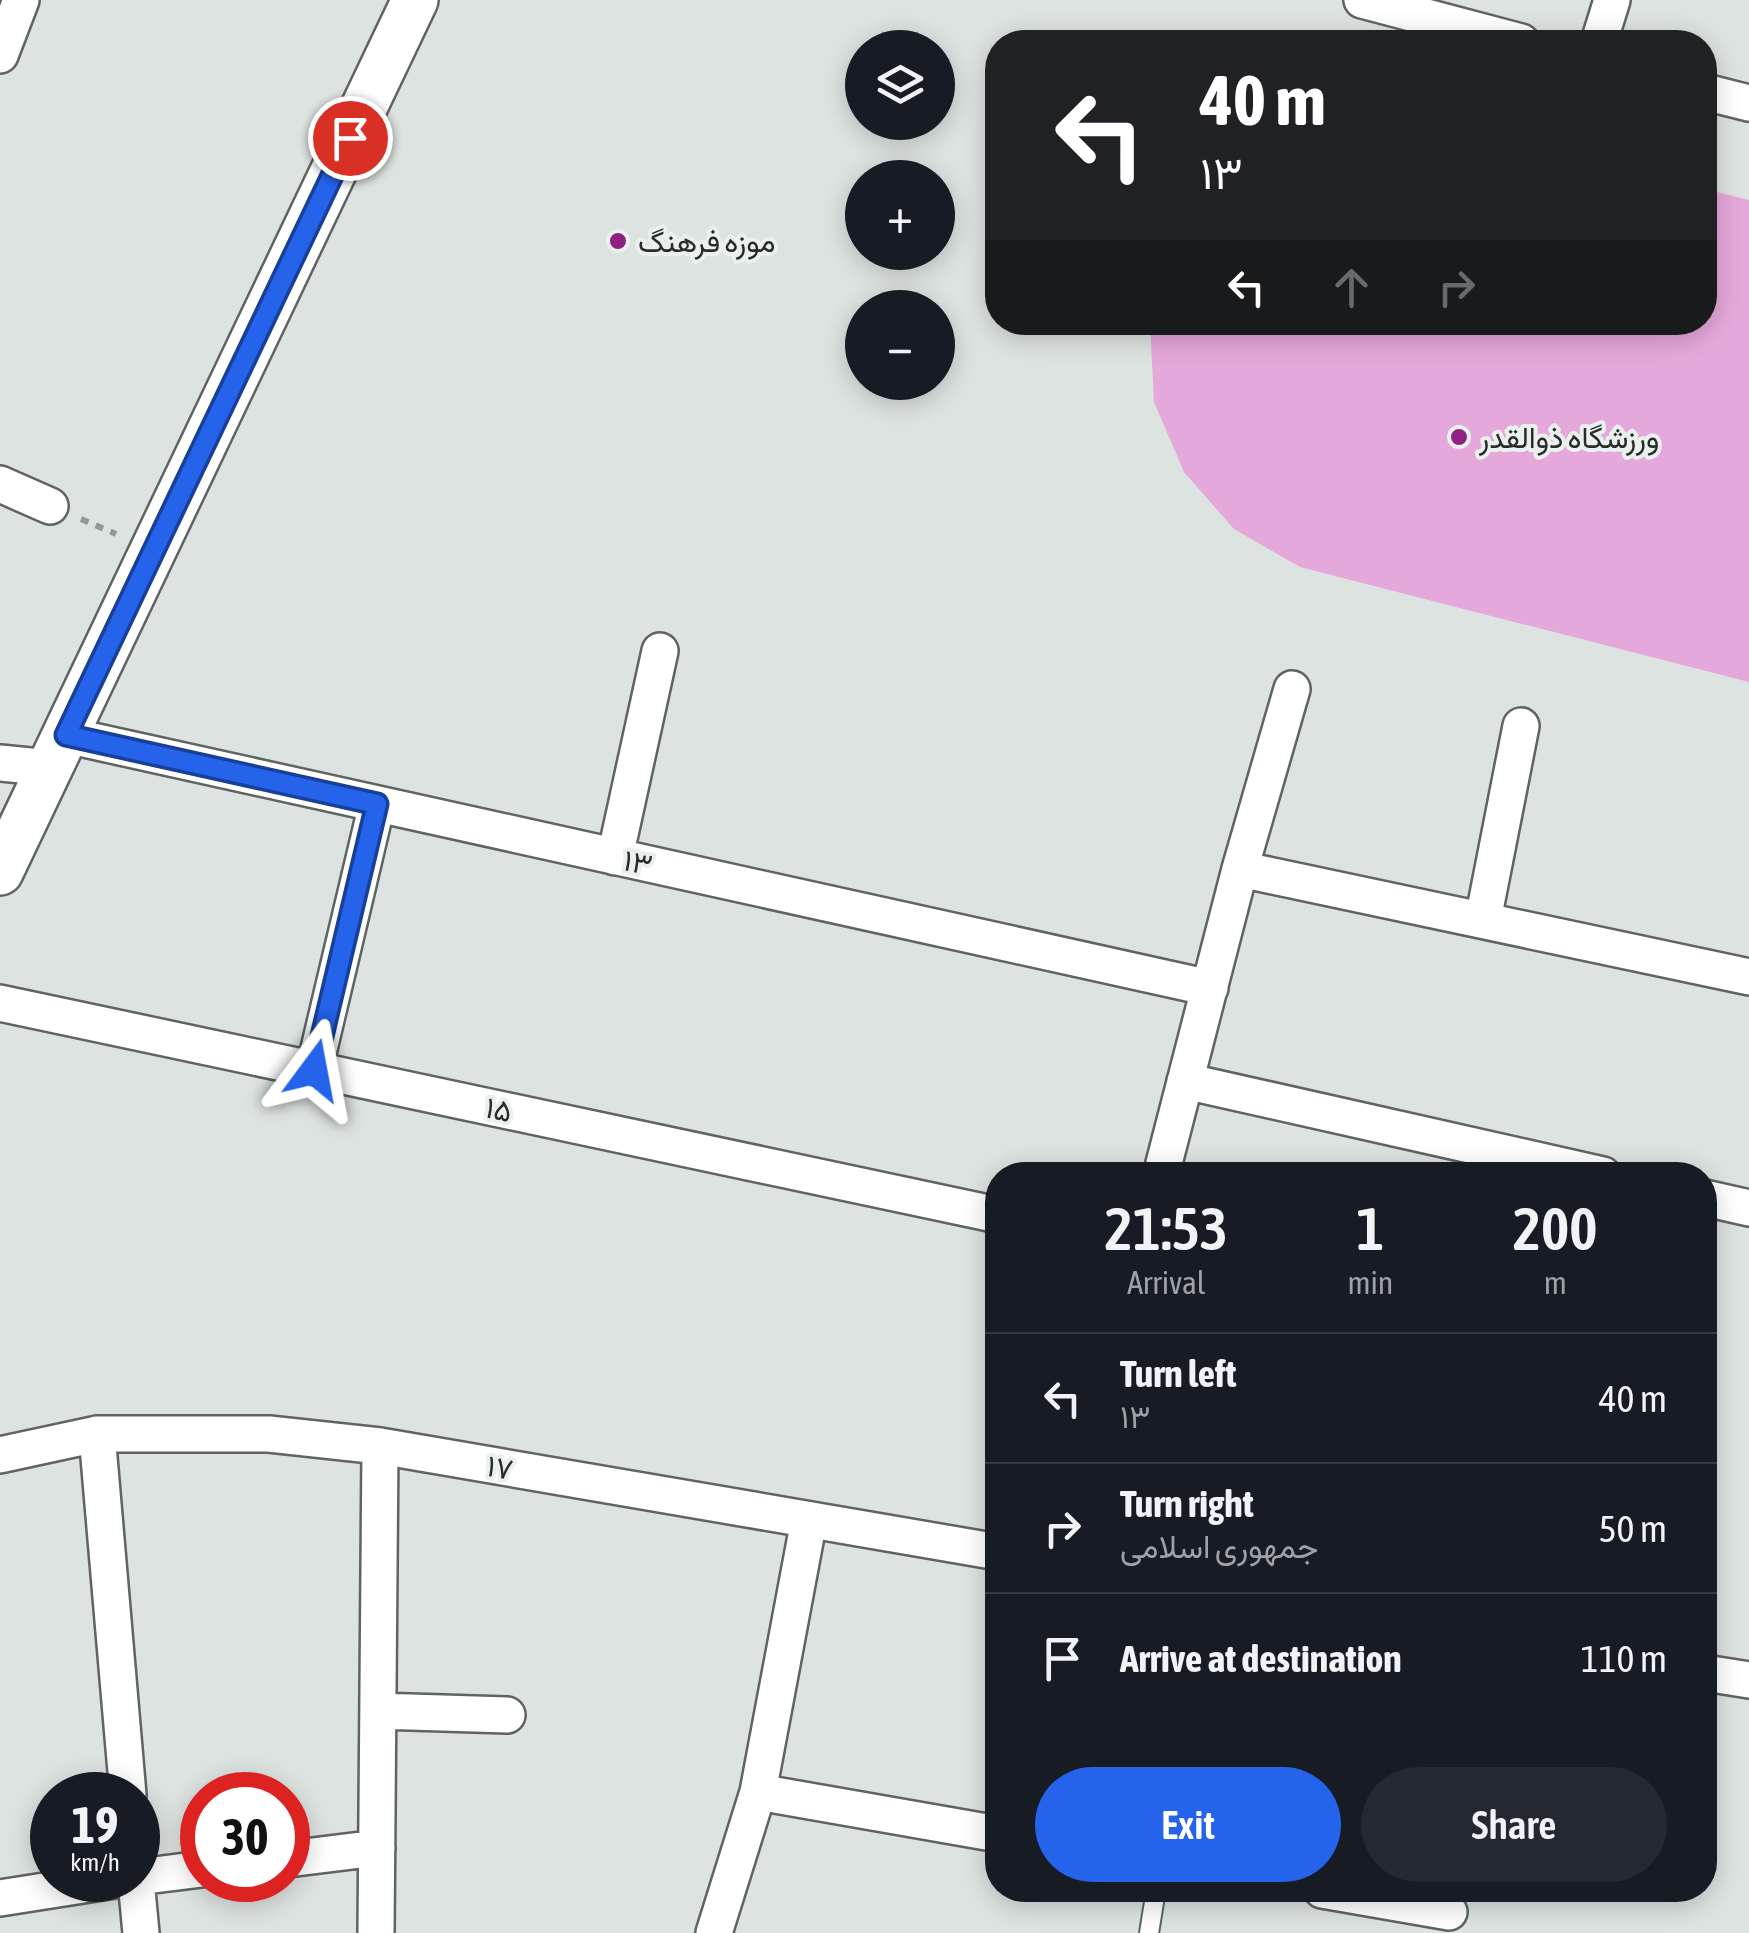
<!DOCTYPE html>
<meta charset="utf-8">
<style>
body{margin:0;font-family:"Asap Condensed",Vazirmatn,sans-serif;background:#242831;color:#f1f3f6;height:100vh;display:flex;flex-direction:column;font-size:38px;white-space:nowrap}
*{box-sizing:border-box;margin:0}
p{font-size:32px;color:#9ea1a6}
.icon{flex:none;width:55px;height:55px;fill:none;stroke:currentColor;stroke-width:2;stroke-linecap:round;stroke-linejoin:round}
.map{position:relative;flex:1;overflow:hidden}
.sheet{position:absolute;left:985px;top:1162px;width:732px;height:740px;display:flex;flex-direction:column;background:#171b24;border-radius:40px;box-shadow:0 5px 25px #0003}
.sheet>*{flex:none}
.banner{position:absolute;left:985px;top:30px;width:732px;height:305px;border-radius:40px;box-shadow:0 5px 25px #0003;background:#202124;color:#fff;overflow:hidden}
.buttons{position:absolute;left:845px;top:30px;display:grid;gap:20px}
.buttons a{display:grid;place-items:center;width:110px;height:110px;border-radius:50%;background:#171b24;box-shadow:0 5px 25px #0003;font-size:50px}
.speed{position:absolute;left:30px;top:1772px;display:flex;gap:20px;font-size:50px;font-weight:700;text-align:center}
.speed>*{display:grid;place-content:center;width:130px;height:130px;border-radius:50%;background:#171b24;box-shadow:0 5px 25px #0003;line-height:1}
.speed small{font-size:25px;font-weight:400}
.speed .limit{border:15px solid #d22;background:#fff;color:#111}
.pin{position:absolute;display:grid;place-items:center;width:85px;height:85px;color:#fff;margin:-42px;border:5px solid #fff;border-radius:50%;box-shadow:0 2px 10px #0007}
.me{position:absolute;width:110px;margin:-55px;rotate:13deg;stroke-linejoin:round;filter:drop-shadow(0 0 8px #0008)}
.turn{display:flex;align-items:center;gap:35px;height:210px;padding:0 50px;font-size:45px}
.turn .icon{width:130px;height:130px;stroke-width:2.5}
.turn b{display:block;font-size:70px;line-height:85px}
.lanes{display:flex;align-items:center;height:95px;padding:0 50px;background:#0003;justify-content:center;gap:50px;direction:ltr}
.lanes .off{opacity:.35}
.eta{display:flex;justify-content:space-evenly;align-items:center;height:170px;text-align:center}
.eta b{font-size:60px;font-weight:600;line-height:70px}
.cta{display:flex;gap:20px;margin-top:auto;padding:20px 50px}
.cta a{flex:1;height:115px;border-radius:60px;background:#2563eb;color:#fff;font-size:40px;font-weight:600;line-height:115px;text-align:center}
.cta a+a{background:#242831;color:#f1f3f6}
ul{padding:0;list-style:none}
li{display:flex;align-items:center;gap:30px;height:130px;padding:0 50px;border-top:2px solid #363941}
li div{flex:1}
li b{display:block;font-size:38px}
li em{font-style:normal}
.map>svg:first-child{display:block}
</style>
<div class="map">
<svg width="1749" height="1933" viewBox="0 0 1749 1933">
<rect width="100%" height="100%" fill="#dde3e1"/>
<path fill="#e5a8da" d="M1705 189 1749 200V682L1300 567 1234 529 1184 472 1154 402 1150 323 1705 322Z"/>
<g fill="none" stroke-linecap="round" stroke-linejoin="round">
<g stroke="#5f6462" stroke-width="22">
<path id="service" d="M1149 1933 1156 1890"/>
</g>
<g stroke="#5f6462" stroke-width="40">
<path id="minor" d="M1362 0 1521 42
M1599 42 1612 0
M0 55 21 0
M1705 92 1749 103
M0 484 50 506
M66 735 1210 988
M0 763 50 768
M615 857 660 651
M1240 869 1749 977
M1483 920 1521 726
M0 1003 998 1215
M314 1070 377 804
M1185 1081 1603 1175
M1161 1175 1240 869 1292 689
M1705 1198 1749 1208
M97 1434 128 1795
M0 1455 97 1434H269L380 1446 998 1552
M1705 1673 1749 1680
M378 1711 507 1715
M758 1792 998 1834
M288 1859 377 1848
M138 1877 202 1869
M136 1880 141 1933
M1322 1890 1449 1912
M0 1898 115 1880
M376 1933 380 1446
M714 1933 758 1792 809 1520"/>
</g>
<g stroke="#5f6462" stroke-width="50">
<path id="tertiary" d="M0 872 415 0"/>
</g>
<path stroke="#939897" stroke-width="6" stroke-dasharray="8 8" stroke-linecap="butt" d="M81 519 116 534"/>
<use href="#service" stroke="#fff" stroke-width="18"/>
<use href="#minor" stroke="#fff" stroke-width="35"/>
<use href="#tertiary" stroke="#fff" stroke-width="45"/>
</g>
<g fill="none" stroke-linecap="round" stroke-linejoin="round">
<g stroke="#184099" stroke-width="25">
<path id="route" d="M314 1070 377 804 66 735 350 138"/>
</g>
<use href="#route" stroke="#2563eb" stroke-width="18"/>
</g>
<g fill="#8f2183" stroke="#eaf0ee" stroke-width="4">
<circle cx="618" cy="241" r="10"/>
<circle cx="1459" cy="437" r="10"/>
</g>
<g text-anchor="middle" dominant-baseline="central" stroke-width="8" stroke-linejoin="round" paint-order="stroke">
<g font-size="30" fill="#282b2a" stroke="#eaf0ee" text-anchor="start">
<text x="638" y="241">موزه فرهنگ</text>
<text x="1479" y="437">ورزشگاه ذوالقدر</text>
</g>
<g font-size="30" fill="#282b2a" stroke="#eaf0ee">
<text transform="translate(638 862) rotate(12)">۱۳</text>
<text transform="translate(499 1109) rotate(12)">۱۵</text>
<text transform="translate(500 1467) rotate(10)">۱۷</text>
</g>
</g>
</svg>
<div class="buttons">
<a><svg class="icon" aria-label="layers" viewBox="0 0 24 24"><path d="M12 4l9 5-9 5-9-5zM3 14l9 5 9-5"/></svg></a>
<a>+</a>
<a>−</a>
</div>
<div class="speed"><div>19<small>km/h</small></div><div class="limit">30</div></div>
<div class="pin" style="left:350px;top:138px;background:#d93025"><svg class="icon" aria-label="arrive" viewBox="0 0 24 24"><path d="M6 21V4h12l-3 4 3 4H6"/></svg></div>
<svg class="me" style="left:314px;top:1070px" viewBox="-20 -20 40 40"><path d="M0-17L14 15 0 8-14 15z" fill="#2563eb" stroke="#fff" stroke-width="4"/></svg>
<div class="banner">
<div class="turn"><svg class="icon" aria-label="left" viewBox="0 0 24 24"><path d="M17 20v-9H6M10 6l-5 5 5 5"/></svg><div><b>40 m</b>۱۳</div></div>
<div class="lanes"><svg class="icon" aria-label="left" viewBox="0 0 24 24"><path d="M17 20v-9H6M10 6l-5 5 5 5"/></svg><svg class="icon off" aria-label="ahead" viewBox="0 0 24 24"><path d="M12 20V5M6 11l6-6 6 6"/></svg><svg class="icon off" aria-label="right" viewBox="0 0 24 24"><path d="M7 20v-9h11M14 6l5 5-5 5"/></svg></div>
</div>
<section class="sheet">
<div class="eta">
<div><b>21:53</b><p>Arrival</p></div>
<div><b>1</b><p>min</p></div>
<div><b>200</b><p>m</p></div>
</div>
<ul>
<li><svg class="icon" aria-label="left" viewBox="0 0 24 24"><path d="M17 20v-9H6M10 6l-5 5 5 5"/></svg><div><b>Turn left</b><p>۱۳</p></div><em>40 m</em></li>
<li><svg class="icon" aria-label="right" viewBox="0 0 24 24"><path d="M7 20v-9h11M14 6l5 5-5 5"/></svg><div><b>Turn right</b><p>جمهوری اسلامی</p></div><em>50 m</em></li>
<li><svg class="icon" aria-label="arrive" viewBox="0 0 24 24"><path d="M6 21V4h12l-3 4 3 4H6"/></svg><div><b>Arrive at destination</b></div><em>110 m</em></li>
</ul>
<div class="cta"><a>Exit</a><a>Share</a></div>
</section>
</div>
